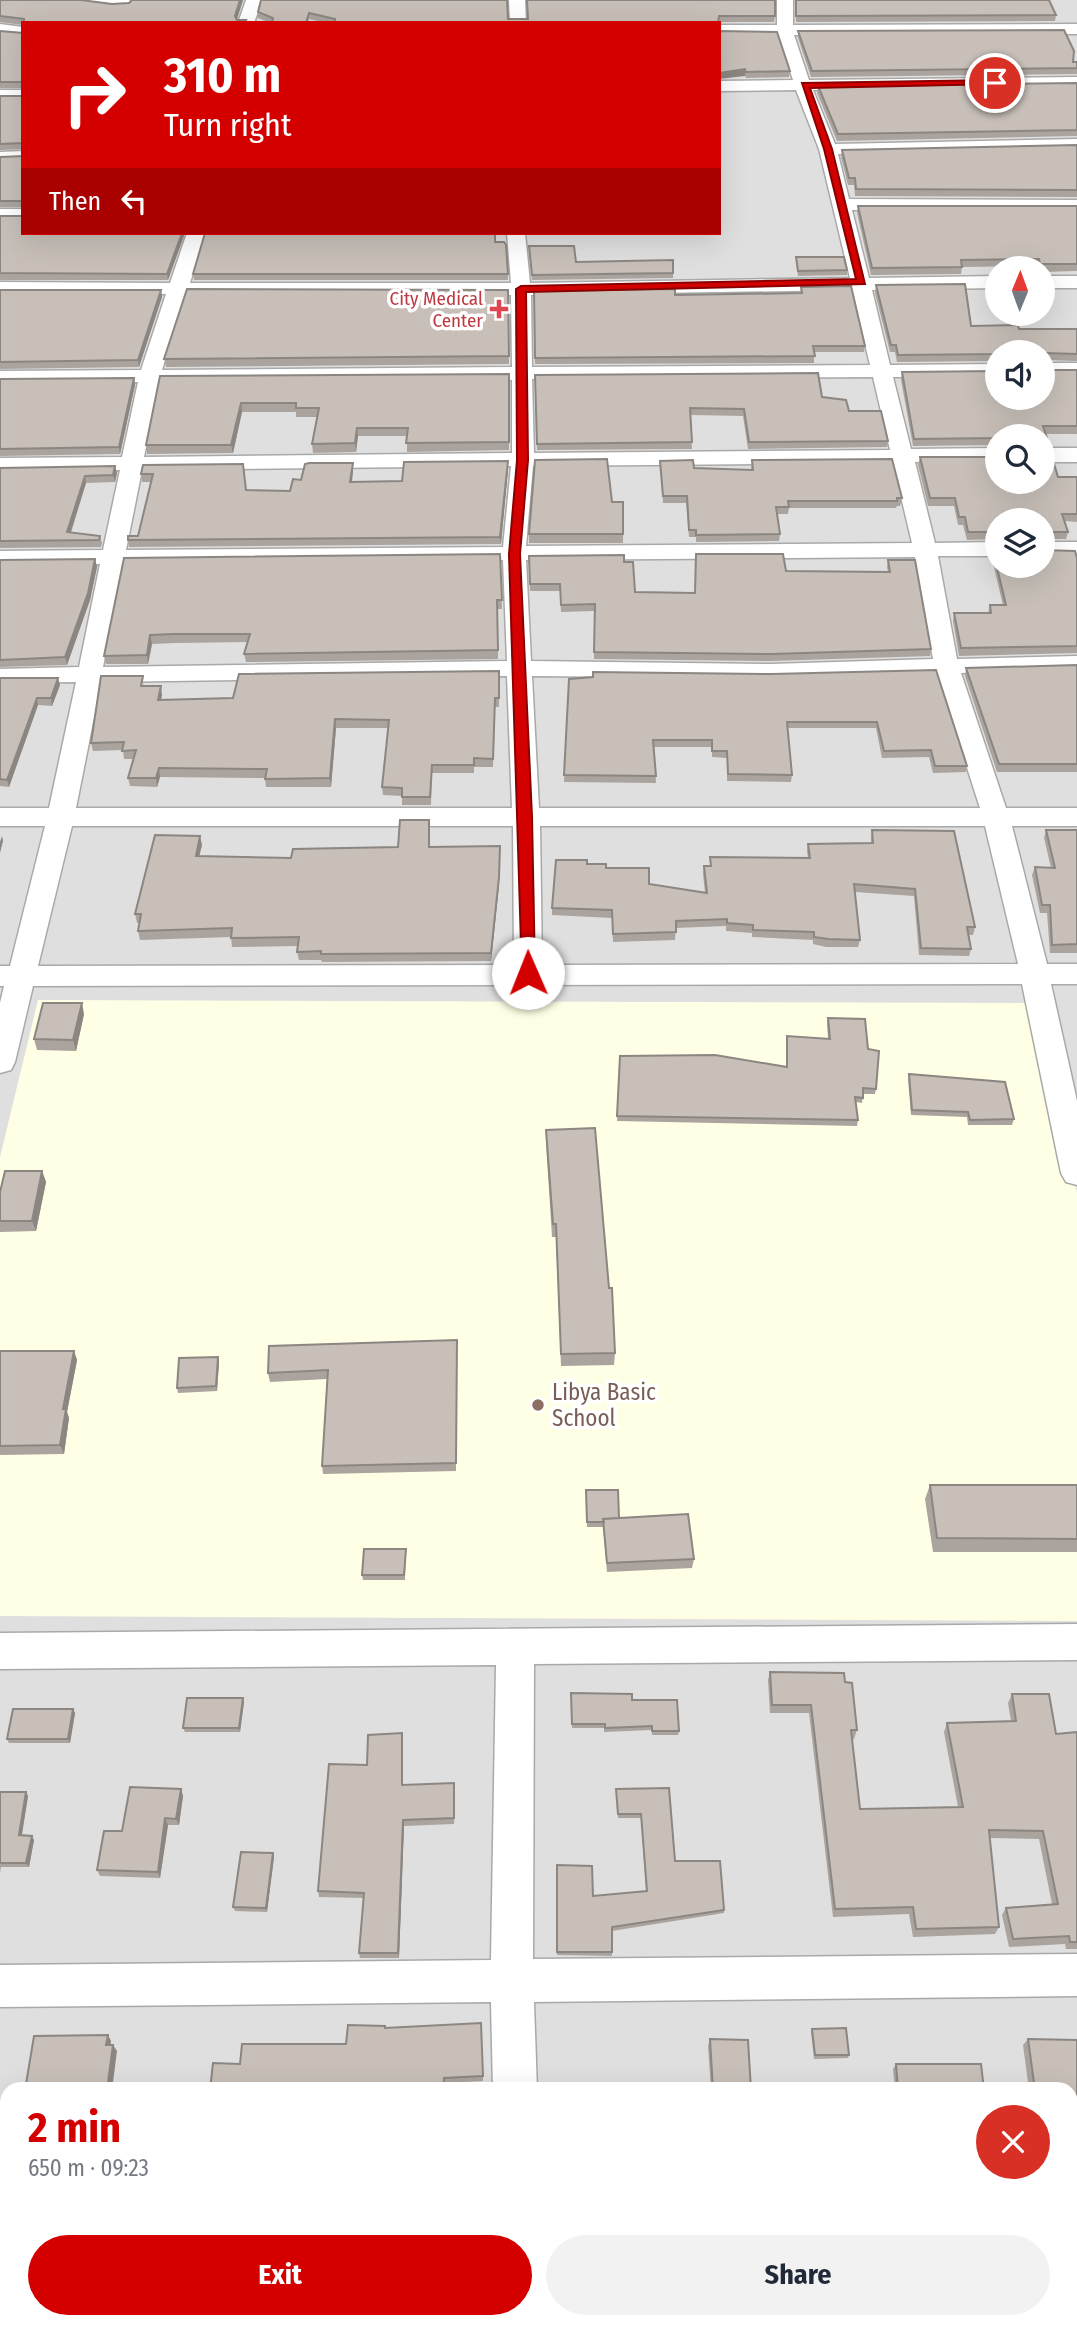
<!DOCTYPE html>
<meta charset="utf-8">
<style>
body{margin:0;font-family:"Fira Sans Condensed",sans-serif;background:#f2f2f3;color:#1f2937;height:100vh;display:flex;flex-direction:column;font-size:26px;white-space:nowrap}
*{box-sizing:border-box;margin:0}
p{font-size:23px;color:#747a83}
.icon{flex:none;width:38px;height:38px;fill:none;stroke:currentColor;stroke-width:2;stroke-linecap:round;stroke-linejoin:round}
.map{position:relative;flex:1;overflow:hidden}
.panel{position:absolute;left:0px;top:2082px;width:1078px;height:247px;display:flex;flex-direction:column;background:#fff;border-radius:21px 21px 0 0;box-shadow:0 7px 28px #0002}
.panel>*{flex:none}
.banner{position:absolute;left:21px;top:21px;width:700px;height:214px;border-radius:0px;box-shadow:0 7px 28px #0002;background:#d40000;color:#fff;overflow:hidden}
.needle{width:46px;rotate:1deg}
.fabs{position:absolute;left:985px;top:256px;display:grid;gap:14px}
.fabs a{display:grid;place-items:center;width:70px;height:70px;border-radius:50%;background:#fff;box-shadow:0 7px 28px #0002;font-size:35px}
.pin{position:absolute;display:grid;place-items:center;width:60px;height:60px;color:#fff;margin:-30px;border:4px solid #fff;border-radius:50%;box-shadow:0 2px 7px #0007}
.me{position:absolute;width:77px;margin:-38px;rotate:359deg;stroke-linejoin:round;filter:drop-shadow(0 0 5px #0008)}
.turn{display:flex;align-items:center;gap:24px;height:147px;padding:0 28px;font-size:32px}
.turn .icon{width:91px;height:91px;stroke-width:2.5}
.turn b{display:block;font-size:49px;line-height:60px}
.then{display:flex;align-items:center;height:66px;padding:0 28px;background:#0003;gap:14px;font-size:26px}
.round{display:grid;place-items:center;flex:none;width:74px;height:74px;border-radius:37px;background:#f2f2f3}
.headline{display:flex;align-items:center;justify-content:space-between;height:119px;padding:0 28px}
h1{font-size:42px;font-weight:700;line-height:52px;color:#d40000}
.action{display:flex;gap:14px;margin-top:auto;padding:14px 28px}
.action a{flex:1;height:80px;border-radius:42px;background:#d40000;color:#fff;font-size:28px;font-weight:700;line-height:80px;text-align:center}
.action a+a{background:#f2f2f3;color:#1f2937}
.map>svg:first-child{display:block}
</style>
<div class="map">
<svg width="1077" height="2328" viewBox="0 0 1077 2328">
<rect width="100%" height="100%" fill="#f2efe9"/>
<path fill="#e0dfdf" fill-rule="evenodd" d="M0 0H1077V2328H0ZM23 23H719V233H23ZM998 268H1043V313H998ZM998 352H1043V397H998ZM998 436H1043V481H998ZM998 520H1043V565H998ZM7 2090H1071V2322H7Z"/>
<path fill="#ffffe5" d="M38 1000 1034 1003 1077 1193V1621L0 1616V1157Z"/>
<g fill="none" stroke-linecap="round" stroke-linejoin="round">
<g stroke="#a9a9a9" stroke-width="3">
<path id="minor" d="M73 0H129L134 4C126 11 81 7 73 0Z
M246 0H262L254 23H238Z
M509 0H525L526 23H510Z
M777 0H793V25L1077 24V34L794 35 809 80 1077 77V87L813 90 835 144 1077 139V149L838 154 849 199 1077 200V210H852L869 278 998 276V288L872 290 890 365 998 364V376L893 377 911 449 998 448V462H915L935 543 998 542V556H938L957 659 1077 656V670L961 673 1006 808H1077V826H1012L1047 964H1077V984H1051L1077 1101V1185L1066 1182 1061 1173 1022 984 33 986 15 1062 11 1070 0 1073V1003L4 986H0V966H10L45 826H0V808H49L76 682 0 683V669L79 667 100 564 0 565V551L103 550 120 470 0 472V458L122 457 138 382 0 383V371L141 370 166 294H0V282L170 283 187 233H205L190 283H511L507 233H525L530 283 850 278 819 149 796 90 719 91V81L793 80 778 35H719V25H777ZM852 290 870 365 532 367 531 295ZM186 294 511 295 512 367 162 370ZM873 377 890 450 534 453 532 379ZM512 380V453L144 457 159 382ZM893 463 912 543 526 546 533 466ZM511 466 503 547 126 550 142 470ZM915 557 933 659 771 664 531 661 526 560ZM503 560 507 661 103 667 123 564ZM937 674 980 808H539L532 676 771 678ZM507 676 512 808H76L101 682ZM72 826H513L514 965 38 966ZM540 826H985L1018 964 542 965Z
M0 24 23 27V37L0 34Z
M0 90H23V100H0Z
M23 151V161L0 162V152Z
M0 209H23V221H0Z
M1043 276H1077V288H1043Z
M1043 363H1077V375H1043Z
M1043 448H1077V462H1043Z
M1043 542H1077V556H1043Z
M1077 1624V1660L534 1664 533 1959 1077 1954V1996L534 2002 537 2090H493L491 2002 0 2007V1965L491 1960 496 1665 0 1669V1633Z
M497 2322H545V2328H497Z"/>
</g>
<use href="#minor" fill="#fff" fill-rule="evenodd"/>
</g>
<path fill="#aba49e" d="M0 0 83 1 112 4 129 3 132 0H243L237 19 246 20V23H23V25L0 22Z
M527 0 775 16 774 22 326 23 309 19 308 23H271L258 18V12L528 19Z
M795 0H1049L1056 15 1055 21 796 22Z
M0 31 23 33V88H0Z
M719 31 790 71 789 77 746 78Z
M798 31 1077 62V74L811 77 798 38Z
M1077 83V136L837 141 817 93 818 86Z
M0 96H23V149L0 150Z
M1077 145V197L855 196 854 185H848L841 157 842 150Z
M23 156V207H0V157Z
M858 206H1077V271L1043 272V268H1038L1037 266 962 267 961 274 871 275 857 213Z
M0 216 185 233 168 280H0Z
M495 242 508 274V280H194L193 274Z
M529 251 576 262 673 273V278L532 280Z
M796 257 847 270V275L798 276 796 262Z
M876 285 971 326 1019 329H1077V361L1043 360 998 352V361L897 362 895 352H890L875 293Z
M801 287 865 346 864 352H814V363L535 364 534 291 675 295 801 293Z
M0 290H161L162 297 139 367 0 369Z
M508 290 509 364 166 367 164 359Z
M1077 370V434H1045V445L998 436V445L913 446 901 380 902 372Z
M509 374V450L407 452V436H358L356 452 313 453 312 444 317 417H296V412H242L233 453 147 454 146 445 160 376Z
M535 375 822 397 849 411 888 441 887 447 748 449 743 416 690 415 692 449 537 450Z
M134 378 135 385 120 454 0 456V379Z
M920 457 1058 477H1077V522L1065 521 1068 532 1066 539H1043L998 520V539L967 540 963 525H958L954 506H928L918 465Z
M752 460 902 498 900 506H897L896 508H789L788 514H777L780 534 779 541 696 542V537H689L686 503H663L660 461 694 468 751 470Z
M353 463V470L352 482 402 481 508 469 501 544 129 547 128 540 138 536 151 482H142L141 474 143 465 246 490 290 491 301 480Z
M115 466 117 473 115 482 86 483 71 533 100 536 102 543 101 547 0 548V468Z
M612 502 623 534V543H529V534Z
M993 551 1077 558V653L959 656 953 621 954 613H988L990 605H1003L992 559Z
M500 554 502 609H498V659L246 662 244 654 248 642 175 643 152 644 148 664H106L104 656 124 558Z
M529 556 624 562 635 592 695 593 786 571 888 572 887 567 888 560 931 649 930 656 771 661 594 659V611L561 612 560 591H530Z
M95 559 97 567 90 600 67 665 0 667V560Z
M1077 665V772H997L965 676 966 668Z
M936 670 967 766 966 772 933 773 929 757 882 758 876 728H787L792 775 791 782 727 781V758L712 757V747H654L656 783 564 782 569 679Z
M499 671V707H495L493 767H474V773H432L431 805H402V796L383 795 382 787 389 728H336L331 787H266L265 778 160 777 157 787 130 786 128 778 133 759H124L123 750 93 751 91 743 144 684V686L162 695 161 700 233 698Z
M0 678 60 685 52 706 38 705 9 787 0 786Z
M872 830 975 927 973 935H968L971 949 969 956 919 955 914 896 855 892 860 940 858 947H826L813 944V940L752 937V933L726 931V926L676 928 675 940 613 942 612 918 552 915V908L587 864 606 868 649 884 705 893 703 874 704 866H710V857L808 858 807 851 808 844 871 843V838Z
M1046 830H1077V953H1050L1047 913H1040L1032 875 1035 867 1051 868 1044 838Z
M202 845 199 856 291 858 429 847 499 885 491 961 322 962 321 960H299L297 952 298 946 232 947 231 937 140 940 138 931 140 923H137L135 914Z
M84 1014 76 1051 37 1050 34 1039Z
M828 1018 868 1049 876 1089 875 1094H863L862 1103 856 1102 858 1120 857 1126 617 1121 620 1056 786 1067 787 1036 828 1039 827 1024Z
M909 1074 1014 1119 1012 1125H968L967 1117 911 1115 908 1079Z
M546 1130 615 1353 614 1365 561 1366 556 1237H552L546 1143Z
M42 1171 46 1182 36 1231 0 1232V1192Z
M457 1340 456 1471 323 1474 322 1466 327 1379 270 1382 268 1373Z
M0 1351H74L77 1360 67 1412 69 1418 64 1454 0 1455Z
M219 1362 217 1391 178 1393 177 1388Z
M930 1485H1077V1552H933L925 1499Z
M586 1490 619 1518 694 1559 692 1568 607 1572 603 1527H587Z
M406 1549 405 1580H363L362 1575Z
M770 1672 845 1682 857 1730 854 1739H852L860 1809 958 1807 944 1732 947 1723 1011 1721 1008 1703 1012 1694 1056 1734 1077 1732V1949H1066L1065 1944 1009 1947 1002 1915 1006 1908 1052 1904 1039 1839 990 1838 999 1927 995 1934 913 1937 909 1914 833 1917 809 1713H770L768 1680Z
M571 1693 632 1700 679 1731 678 1735H652V1730L604 1732V1728H572Z
M244 1702 240 1732H185L183 1728Z
M73 1709 75 1713 70 1743H9L7 1739Z
M403 1740V1785L455 1790 454 1824 404 1826 399 1958H360L359 1953 364 1898 319 1897 318 1891 367 1765Z
M669 1788 675 1861 724 1910V1913L612 1931V1956L557 1955V1865L593 1896 646 1891 641 1818H618L616 1789Z
M181 1789 183 1796 179 1825H168L160 1878 100 1876 97 1870 122 1831Z
M0 1792 28 1796 22 1835 34 1840 29 1867H1L0 1873Z
M274 1857 267 1912 235 1911 233 1907Z
M481 2023 483 2081 444 2083V2090H210L240 2064 346 2044 386 2028Z
M812 2029 849 2055 848 2058 814 2059 811 2032Z
M710 2039 751 2090H711L708 2046Z
M1028 2039 1077 2040V2151H1071V2090H1029L1023 2045Z
M896 2064 984 2090H895L893 2069Z
M335 2322H403V2325Z"/>
<path fill="#8b8681" d="M240 0H243L236 22 235 16Z
M745 69V76L719 79V73Z
M182 233H185L168 280 167 274Z
M161 290 162 297 139 367 138 360Z
M134 378 135 385 120 454 119 447Z
M241 403 242 412 233 453 231 445Z
M357 428 358 436 356 452 355 443Z
M1047 438 1045 445 1043 446V440Z
M508 461V469L501 544 500 537Z
M353 463V470L351 490 350 482Z
M115 466 117 473 115 482 113 475Z
M85 476 86 483 68 540 67 532Z
M95 559 97 567 90 600 67 665 65 657Z
M150 635 152 644 148 664 147 655Z
M58 678 60 685 52 706 51 698Z
M161 686 162 695 159 709 158 700Z
M37 698 38 705 9 787 7 780Z
M335 719 336 728 331 787 330 778Z
M159 768 160 777 157 787 156 778Z
M2 836 3 841 0 853V842Z
M200 836 202 845 197 865 196 856Z
M500 846 499 885 491 961V953Z
M82 1003 84 1014 76 1051 73 1040Z
M42 1171 46 1182 36 1231 32 1221Z
M74 1351 77 1360 67 1412 69 1418 64 1454 60 1445 63 1409Z
M218 1357 219 1362 217 1391 216 1386Z
M243 1698 244 1702 240 1732 239 1728Z
M73 1709 75 1713 70 1743 68 1739Z
M402 1733 403 1740V1792L402 1785Z
M181 1789 183 1796 179 1825 176 1819Z
M26 1792 28 1796 21 1839 19 1835Z
M165 1818 168 1825 160 1878 158 1872Z
M403 1820 404 1826 399 1958 398 1953Z
M32 1836 34 1840 29 1867 26 1863Z
M273 1853 274 1857 267 1912 266 1908Z
M108 2035 111 2041 110 2051 106 2045Z
M113 2045 117 2051 112 2090H107Z
M78 2322H83L82 2328H77Z"/>
<path fill="#c7bfb8" stroke="#8b8681" stroke-width="2" d="M0 0H81L112 4 129 3 132 0H240L235 16 237 20H246L244 23H24V19L0 16Z
M261 0H507L508 19H528L527 0H775V16H719L718 23H335V19L309 13 306 23H272L273 18 258 12Z
M796 0H1049L1056 15 796 16Z
M1064 30 1074 51 1073 62H1077V68L812 71 798 31Z
M0 31 23 33V82H0Z
M719 31 777 32 790 71 746 72 745 69 719 73Z
M1077 83V130L838 134 818 86Z
M0 96H23V143L0 144Z
M1077 145V190L856 189 855 178H849L842 150Z
M23 156V201H0V157Z
M858 206H1077V264H1040L1039 259 961 260 962 267 872 268Z
M0 216H23V233H182L167 274 0 273Z
M205 233H495V242H504L506 245 508 274H193Z
M529 246H574L576 262 673 260V273L532 275Z
M796 257H844L847 270 798 271Z
M965 284 971 326 1018 325 1019 329H1077V354L1045 353 1043 354V352H998V354L898 355 896 345H891L876 285Z
M851 286 865 346H813L815 356 535 358 534 291 675 289V295L802 293 801 287Z
M187 289 508 290 509 356 164 359Z
M0 290H161L138 360 0 362Z
M1043 369 1045 370H1077V426H1043L1047 438 1043 440V436H998V438L914 439 902 372 998 371V397H1043Z
M818 373 822 397 846 400 849 411H881L888 441 749 442 744 409 690 408 692 442 537 444 535 375Z
M509 374V442L406 443 408 428H357L355 443 312 444 319 408H296V403H241L231 445H146L160 376Z
M134 378 119 447 0 449V379Z
M1043 455 1052 457 1058 477H1077V514H1062L1068 532H1045L1043 533V520H998V532H968L965 517H959L955 498H930L920 457H998V481H1043Z
M607 459 612 502H623V534H529L535 460Z
M892 459 902 498H897V501H788L789 507H776L780 534 696 535V530H689L687 496H663L660 461 693 460 694 468 753 470 752 460Z
M508 461 500 537 128 540V536H138L153 474H141L143 465 243 464 246 490 290 491 293 479 301 480 305 464 309 463H353L350 482 402 481 404 462Z
M115 466 113 475 85 476 67 532 100 536 99 540 0 541V468Z
M998 550V565H1043V550L1075 551 1077 558V646L961 648 954 613H991L990 605H1006L993 551Z
M500 554 502 600H497L498 650 244 654 250 634H174L150 635 147 655 104 656 124 558Z
M696 554H783L786 571 890 572 888 560H915L931 649 772 654 594 652 595 604 561 605 560 584H530L529 556 624 555V562H633L635 592 695 593Z
M95 559 88 593 65 657 0 660V560Z
M1077 665V764H999L966 668Z
M936 670 967 766H935L931 750 884 751 877 722H787L792 775 728 774 727 751H712V740H653L656 776 564 775 569 679 593 677V672L772 674Z
M499 671V698H495L493 759 474 758V765H432L430 797H402V788L382 787 389 720 335 719 330 778 265 779 267 769 159 768 156 778H128L136 750 122 751 124 742 91 743 101 676H143L141 686H161L158 700 233 698 239 674Z
M0 678H58L51 698H37L7 780 0 779Z
M400 820H429V847L500 846 499 877 491 953 321 954V951L297 952 299 937 231 938 232 928 138 931 141 914H135L155 835 200 836 196 856 291 858 293 849 398 847Z
M872 830 954 831 975 927H967L971 949 921 948 915 889 854 884 860 940 828 939 814 937V932L753 930V925L727 923V919L676 921V932L613 934 612 910 552 908 556 860H587V864H606V868H649V884L707 893 704 866H711L710 857 810 858 808 844 873 843Z
M1046 830H1077V944L1052 945 1050 905H1042L1035 867 1055 868Z
M43 1003H82L73 1040 34 1039Z
M828 1018 865 1019 868 1049 879 1051 876 1089 863 1088V1098L855 1097 858 1120 617 1116 620 1056 715 1055 787 1067V1036L830 1039Z
M909 1074 1005 1082 1014 1119 970 1120 968 1112 912 1110Z
M595 1128 609 1288H612L615 1353 561 1354 556 1224H553L546 1130Z
M5 1171H42L32 1221H0V1192Z
M457 1340 456 1463 322 1466 328 1370 268 1373 269 1346Z
M0 1351H74L63 1409H66L60 1445 0 1446Z
M218 1357 216 1386 177 1388 179 1358Z
M930 1485H1077V1539L937 1538Z
M586 1490H618L619 1518 603 1519 604 1522H587Z
M688 1514 694 1559 607 1563 603 1519Z
M364 1549H406L404 1575H362Z
M770 1672 844 1673 845 1682 852 1683 857 1730H851L860 1809 963 1807 947 1723 1016 1721 1012 1694H1049L1056 1734 1077 1732V1942H1070L1069 1936 1013 1939 1006 1908 1058 1904 1043 1831 989 1830 999 1927 916 1929 913 1907 835 1909 811 1705H772Z
M571 1693 632 1694V1700H677L679 1731H652V1726L605 1728V1724H572Z
M187 1698H243L239 1728H183Z
M13 1709H73L68 1739H7Z
M402 1733V1785L454 1783V1818L403 1820 398 1953H359L364 1893 318 1891 329 1764 367 1765 368 1735Z
M130 1787 181 1789 176 1819 165 1818 158 1872 97 1870 104 1831H122Z
M669 1788 675 1861H720L724 1910 612 1927V1952H557V1865L592 1866 593 1896 647 1891 641 1814H618L616 1789Z
M0 1792H26L19 1835 32 1836 26 1863H0Z
M241 1852 273 1853 266 1908 233 1907Z
M481 2023 483 2076 444 2078 443 2090H210L213 2063 240 2064 242 2044H346L348 2025 385 2026V2028Z
M846 2028 849 2055H815L812 2029Z
M108 2035 106 2045H113L107 2090H25L34 2036Z
M710 2039 748 2040 751 2090H713Z
M1028 2039 1077 2040V2145H1071V2090H1035Z
M896 2064H981L984 2090H898Z
M0 2320H7V2322H78L77 2328H0Z
M183 2322H326L325 2328H182Z
M418 2322H480V2328H417Z
M560 2322H600V2328H560Z"/>
<path fill="#d40000" stroke="#8a0000" stroke-width="2" d="M995 80 998 84 810 88 832 149 865 284 526 292 528 460 520 554 532 817 535 973 528 978 522 977 509 554 517 460 516 289 521 286 856 279 824 149 802 83Z"/>
<path fill="#e0444e" stroke="#fff" stroke-width="2.5" d="M495.5 298.5h7v7h7v7h-7v7h-7v-7h-7v-7h7z"/>
<circle fill="#8d6e63" stroke="#fff" stroke-width="2.5" cx="538" cy="1405" r="7"/>
<g text-anchor="middle" dominant-baseline="central" stroke-width="7" stroke-linejoin="round" paint-order="stroke">
<g font-size="19" fill="#be3a42" stroke="#fff" text-anchor="end">
<text x="483" y="298">City Medical<tspan x="483" dy="22">Center</tspan></text>
</g>
<g font-size="23" fill="#785e54" stroke="#fff" text-anchor="start">
<text x="552" y="1392">Libya Basic<tspan x="552" dy="26">School</tspan></text>
</g>
</g>
</svg>
<div class="fabs">
<a><svg class="needle" viewBox="-14 -14 28 28"><path d="M0-13l5 13h-10z" fill="#e53935"/><path d="M0 13l5-13h-10z" fill="#747a83"/></svg></a>
<a><svg class="icon" aria-label="sound" viewBox="0 0 24 24"><path d="M4 9h4l5-4v14l-5-4H4zM17 9q2 3 0 6"/></svg></a>
<a><svg class="icon" aria-label="search" viewBox="0 0 24 24"><circle cx="10" cy="10" r="6"/><path d="M15 15l6 6"/></svg></a>
<a><svg class="icon" aria-label="layers" viewBox="0 0 24 24"><path d="M12 4l9 5-9 5-9-5zM3 14l9 5 9-5"/></svg></a>
</div>
<div class="pin" style="left:995px;top:83px;background:#d93025"><svg class="icon" aria-label="arrive" viewBox="0 0 24 24"><path d="M6 21V4h12l-3 4 3 4H6"/></svg></div>
<svg class="me" style="left:528px;top:973px" viewBox="-20 -20 40 40"><circle r="19" fill="#fff"/><path d="M0-13L10 11 0 6-10 11z" fill="#d40000"/></svg>
<div class="banner">
<div class="turn"><svg class="icon" aria-label="right" viewBox="0 0 24 24"><path d="M7 20v-9h11M14 6l5 5-5 5"/></svg><div><b>310 m</b>Turn right</div></div>
<div class="then">Then<svg class="icon" aria-label="left" viewBox="0 0 24 24"><path d="M17 20v-9H6M10 6l-5 5 5 5"/></svg></div>
</div>
<section class="panel">
<div class="headline"><div><h1>2 min</h1><p>650 m · 09:23</p></div><a class="round" style="background:#d93025;color:#fff"><svg class="icon" aria-label="close" viewBox="0 0 24 24"><path d="M6 6l12 12M18 6L6 18"/></svg></a></div>
<div class="action"><a>Exit</a><a>Share</a></div>
</section>
</div>
